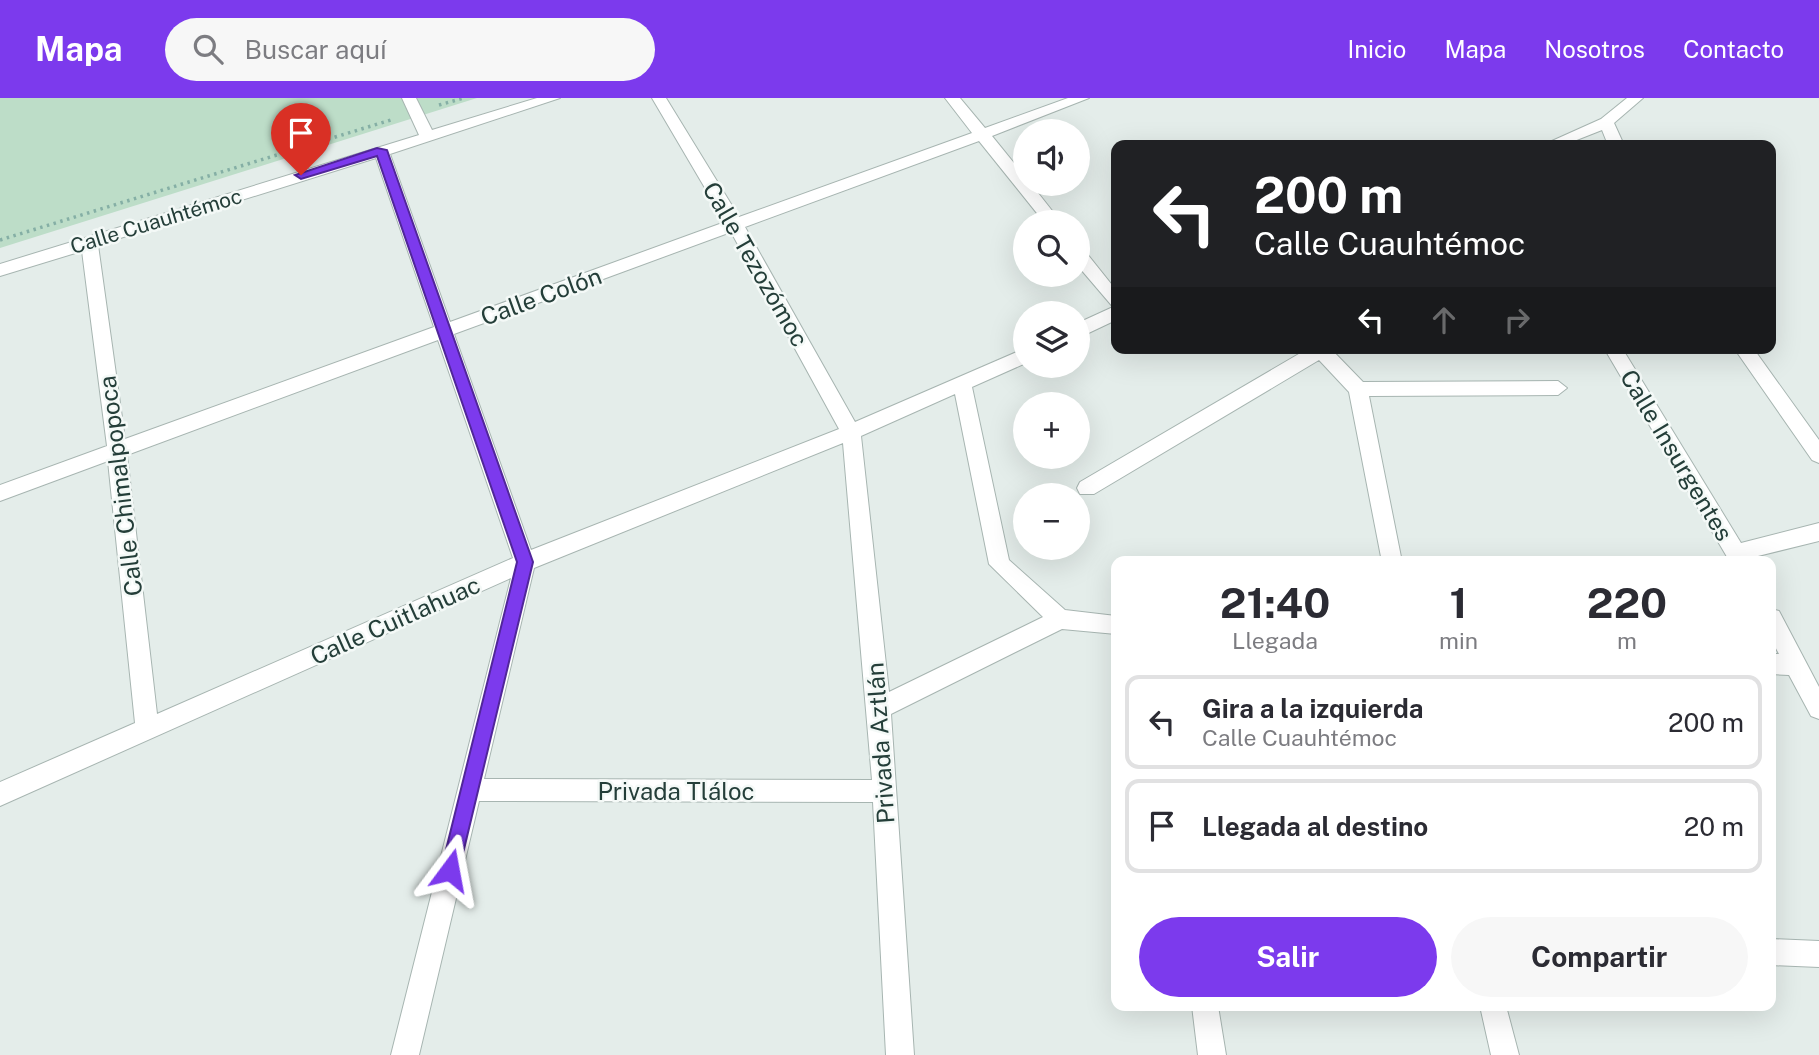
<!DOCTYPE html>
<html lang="es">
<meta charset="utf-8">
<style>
body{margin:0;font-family:"Public Sans",sans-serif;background:#f7f7f7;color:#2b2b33;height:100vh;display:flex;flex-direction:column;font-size:26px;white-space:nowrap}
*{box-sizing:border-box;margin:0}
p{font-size:23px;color:#7c7c81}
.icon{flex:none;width:38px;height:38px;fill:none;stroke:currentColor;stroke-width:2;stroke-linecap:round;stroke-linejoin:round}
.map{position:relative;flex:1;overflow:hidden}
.details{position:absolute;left:1111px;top:458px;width:665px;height:455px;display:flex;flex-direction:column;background:#fff;border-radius:14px;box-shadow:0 7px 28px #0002}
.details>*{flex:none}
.guide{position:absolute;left:1111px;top:42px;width:665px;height:214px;border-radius:14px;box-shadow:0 7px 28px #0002;background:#202124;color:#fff;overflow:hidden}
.fabs{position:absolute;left:1013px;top:21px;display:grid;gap:14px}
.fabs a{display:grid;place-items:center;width:77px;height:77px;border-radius:50%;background:#fff;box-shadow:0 7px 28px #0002;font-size:35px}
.pin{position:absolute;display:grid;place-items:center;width:60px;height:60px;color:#fff;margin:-72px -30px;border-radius:50% 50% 50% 0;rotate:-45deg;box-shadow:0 0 7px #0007}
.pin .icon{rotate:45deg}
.me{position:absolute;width:77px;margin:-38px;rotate:13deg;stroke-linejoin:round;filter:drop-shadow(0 0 5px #0008)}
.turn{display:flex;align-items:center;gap:24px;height:147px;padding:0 28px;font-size:32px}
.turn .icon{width:91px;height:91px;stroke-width:2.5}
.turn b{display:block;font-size:49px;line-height:60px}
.lanes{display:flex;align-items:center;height:66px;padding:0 28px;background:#0003;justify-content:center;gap:35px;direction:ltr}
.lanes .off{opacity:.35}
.eta{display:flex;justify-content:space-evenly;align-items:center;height:119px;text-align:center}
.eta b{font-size:42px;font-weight:700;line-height:49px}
.action{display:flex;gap:14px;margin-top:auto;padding:14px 28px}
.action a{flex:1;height:80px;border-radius:42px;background:#7c3aed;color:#fff;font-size:28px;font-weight:700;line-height:80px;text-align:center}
.action a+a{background:#f7f7f7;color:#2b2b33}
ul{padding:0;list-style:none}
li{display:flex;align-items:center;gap:21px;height:94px;margin:0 14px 10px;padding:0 14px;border:4px solid #e1e1e2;border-radius:14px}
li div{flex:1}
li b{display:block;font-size:26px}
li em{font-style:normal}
header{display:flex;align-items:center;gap:42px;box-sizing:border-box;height:98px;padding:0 35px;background:#7c3aed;color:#fff}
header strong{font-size:33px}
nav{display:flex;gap:38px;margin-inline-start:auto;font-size:24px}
.search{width:490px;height:63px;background:#f7f7f7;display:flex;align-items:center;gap:18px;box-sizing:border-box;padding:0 24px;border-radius:38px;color:#7c7c81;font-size:26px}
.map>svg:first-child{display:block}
</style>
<header>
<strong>Mapa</strong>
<div class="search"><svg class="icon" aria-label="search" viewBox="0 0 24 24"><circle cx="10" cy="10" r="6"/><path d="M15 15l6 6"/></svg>Buscar aquí</div>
<nav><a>Inicio</a><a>Mapa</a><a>Nosotros</a><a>Contacto</a></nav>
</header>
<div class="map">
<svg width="1819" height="957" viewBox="0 0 1819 957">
<rect width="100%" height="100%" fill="#e4edea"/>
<path fill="#bdddc8" d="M0 0H477L0 150Z"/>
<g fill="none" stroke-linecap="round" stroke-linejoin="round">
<g stroke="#a7b5b1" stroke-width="2">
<path id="street" d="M402 0H416L432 32 537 0H560L390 56 450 224 725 124 652 0H666L739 119 972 35 945 0H960L985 30 1068 0H1089L992 38 1026 80V86H1031L1061 124H1044L979 43 745 129 855 324 1026 250V265L972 289 1009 462 1065 512 1116 518V536L1062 531 891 616 914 957H886L873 704 479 703 419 957H391L511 480 0 708V684L135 625 108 363 0 403V387L107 348 82 153 0 178V166L419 37ZM376 60 434 229 125 341 98 147ZM731 134 839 331 531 452 454 236ZM438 242 513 460 157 616 127 357ZM955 296 989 466 1043 519 889 594 861 338ZM843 345 872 682 484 681 534 470Z
M1627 0H1643L1614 25 1624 47H1608L1602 32 1564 47H1543L1601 21Z
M1078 150 1084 152 1116 192V222L1078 240V225L1113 209 1078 168Z
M1309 250H1330L1363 284 1558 283 1567 290 1558 297 1369 298 1402 464H1382L1349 294 1319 262 1094 396H1080L1077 390 1080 384Z
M1604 250H1622L1741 445 1819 425V443L1750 460 1751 464H1730Z
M1734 250H1753L1819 342V365L1812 362Z
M1771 511 1779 513 1819 589V621L1811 618 1789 577 1771 576V556H1779L1771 541Z
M1771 841 1819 843V869L1771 867Z
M1192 908H1218L1226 957H1198Z
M1480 908H1506L1519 957H1491Z"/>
</g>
<path stroke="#85afa5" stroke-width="3.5" stroke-dasharray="2.5 4.5" stroke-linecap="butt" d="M439 7 464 0
M0 142 394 21"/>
<use href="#street" fill="#fff" fill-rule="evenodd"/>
</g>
<path fill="#7c3aed" stroke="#51269a" stroke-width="2" d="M377 50 387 52 533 464 459 772 457 778 450 781 443 778 441 772 517 464 377 58 301 81 295 77Z"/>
<g text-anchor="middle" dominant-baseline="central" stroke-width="5" stroke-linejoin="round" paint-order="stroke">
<g font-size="21" fill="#243e39" stroke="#f4f9f7">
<text transform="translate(156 123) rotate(-17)">Calle Cuauhtémoc</text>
</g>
<g font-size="24" fill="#243e39" stroke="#f4f9f7">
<text transform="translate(756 166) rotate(60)">Calle Tezozómoc</text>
<text transform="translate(541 198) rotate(-20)">Calle Colón</text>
<text transform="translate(1677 357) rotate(59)">Calle Insurgentes</text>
<text transform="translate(120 388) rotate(-97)">Calle Chimalpopoca</text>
<text transform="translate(395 522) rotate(-24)">Calle Cuitlahuac</text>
<text transform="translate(880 645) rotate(-94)">Privada Aztlán</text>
<text x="676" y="693">Privada Tláloc</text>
</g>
</g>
</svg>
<div class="fabs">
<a><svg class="icon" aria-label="sound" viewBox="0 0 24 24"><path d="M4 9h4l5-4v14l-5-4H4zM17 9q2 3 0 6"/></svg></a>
<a><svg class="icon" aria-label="search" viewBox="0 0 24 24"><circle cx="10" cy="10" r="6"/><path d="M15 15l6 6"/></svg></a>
<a><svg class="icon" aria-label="layers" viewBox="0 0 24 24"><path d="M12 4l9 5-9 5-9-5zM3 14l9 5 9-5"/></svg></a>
<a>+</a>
<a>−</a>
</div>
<div class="pin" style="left:301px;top:77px;background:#d93025"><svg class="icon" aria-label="arrive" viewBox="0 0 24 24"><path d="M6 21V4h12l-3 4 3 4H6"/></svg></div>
<svg class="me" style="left:450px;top:772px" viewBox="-20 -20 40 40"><path d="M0-17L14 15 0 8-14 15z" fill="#7c3aed" stroke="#fff" stroke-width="4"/></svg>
<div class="guide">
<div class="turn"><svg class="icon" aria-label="left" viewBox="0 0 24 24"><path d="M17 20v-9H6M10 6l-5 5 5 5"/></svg><div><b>200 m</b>Calle Cuauhtémoc</div></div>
<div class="lanes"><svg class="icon" aria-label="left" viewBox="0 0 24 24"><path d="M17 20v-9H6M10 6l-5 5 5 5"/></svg><svg class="icon off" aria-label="ahead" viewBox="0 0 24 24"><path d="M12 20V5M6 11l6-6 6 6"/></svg><svg class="icon off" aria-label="right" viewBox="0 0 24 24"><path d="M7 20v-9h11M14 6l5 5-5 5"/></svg></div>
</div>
<section class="details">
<div class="eta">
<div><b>21:40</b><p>Llegada</p></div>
<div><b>1</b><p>min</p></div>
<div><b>220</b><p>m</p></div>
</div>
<ul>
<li><svg class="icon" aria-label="left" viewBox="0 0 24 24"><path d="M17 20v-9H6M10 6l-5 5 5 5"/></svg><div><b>Gira a la izquierda</b><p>Calle Cuauhtémoc</p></div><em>200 m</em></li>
<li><svg class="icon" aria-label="arrive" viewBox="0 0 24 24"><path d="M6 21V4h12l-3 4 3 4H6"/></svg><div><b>Llegada al destino</b></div><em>20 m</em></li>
</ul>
<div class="action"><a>Salir</a><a>Compartir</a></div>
</section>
</div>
